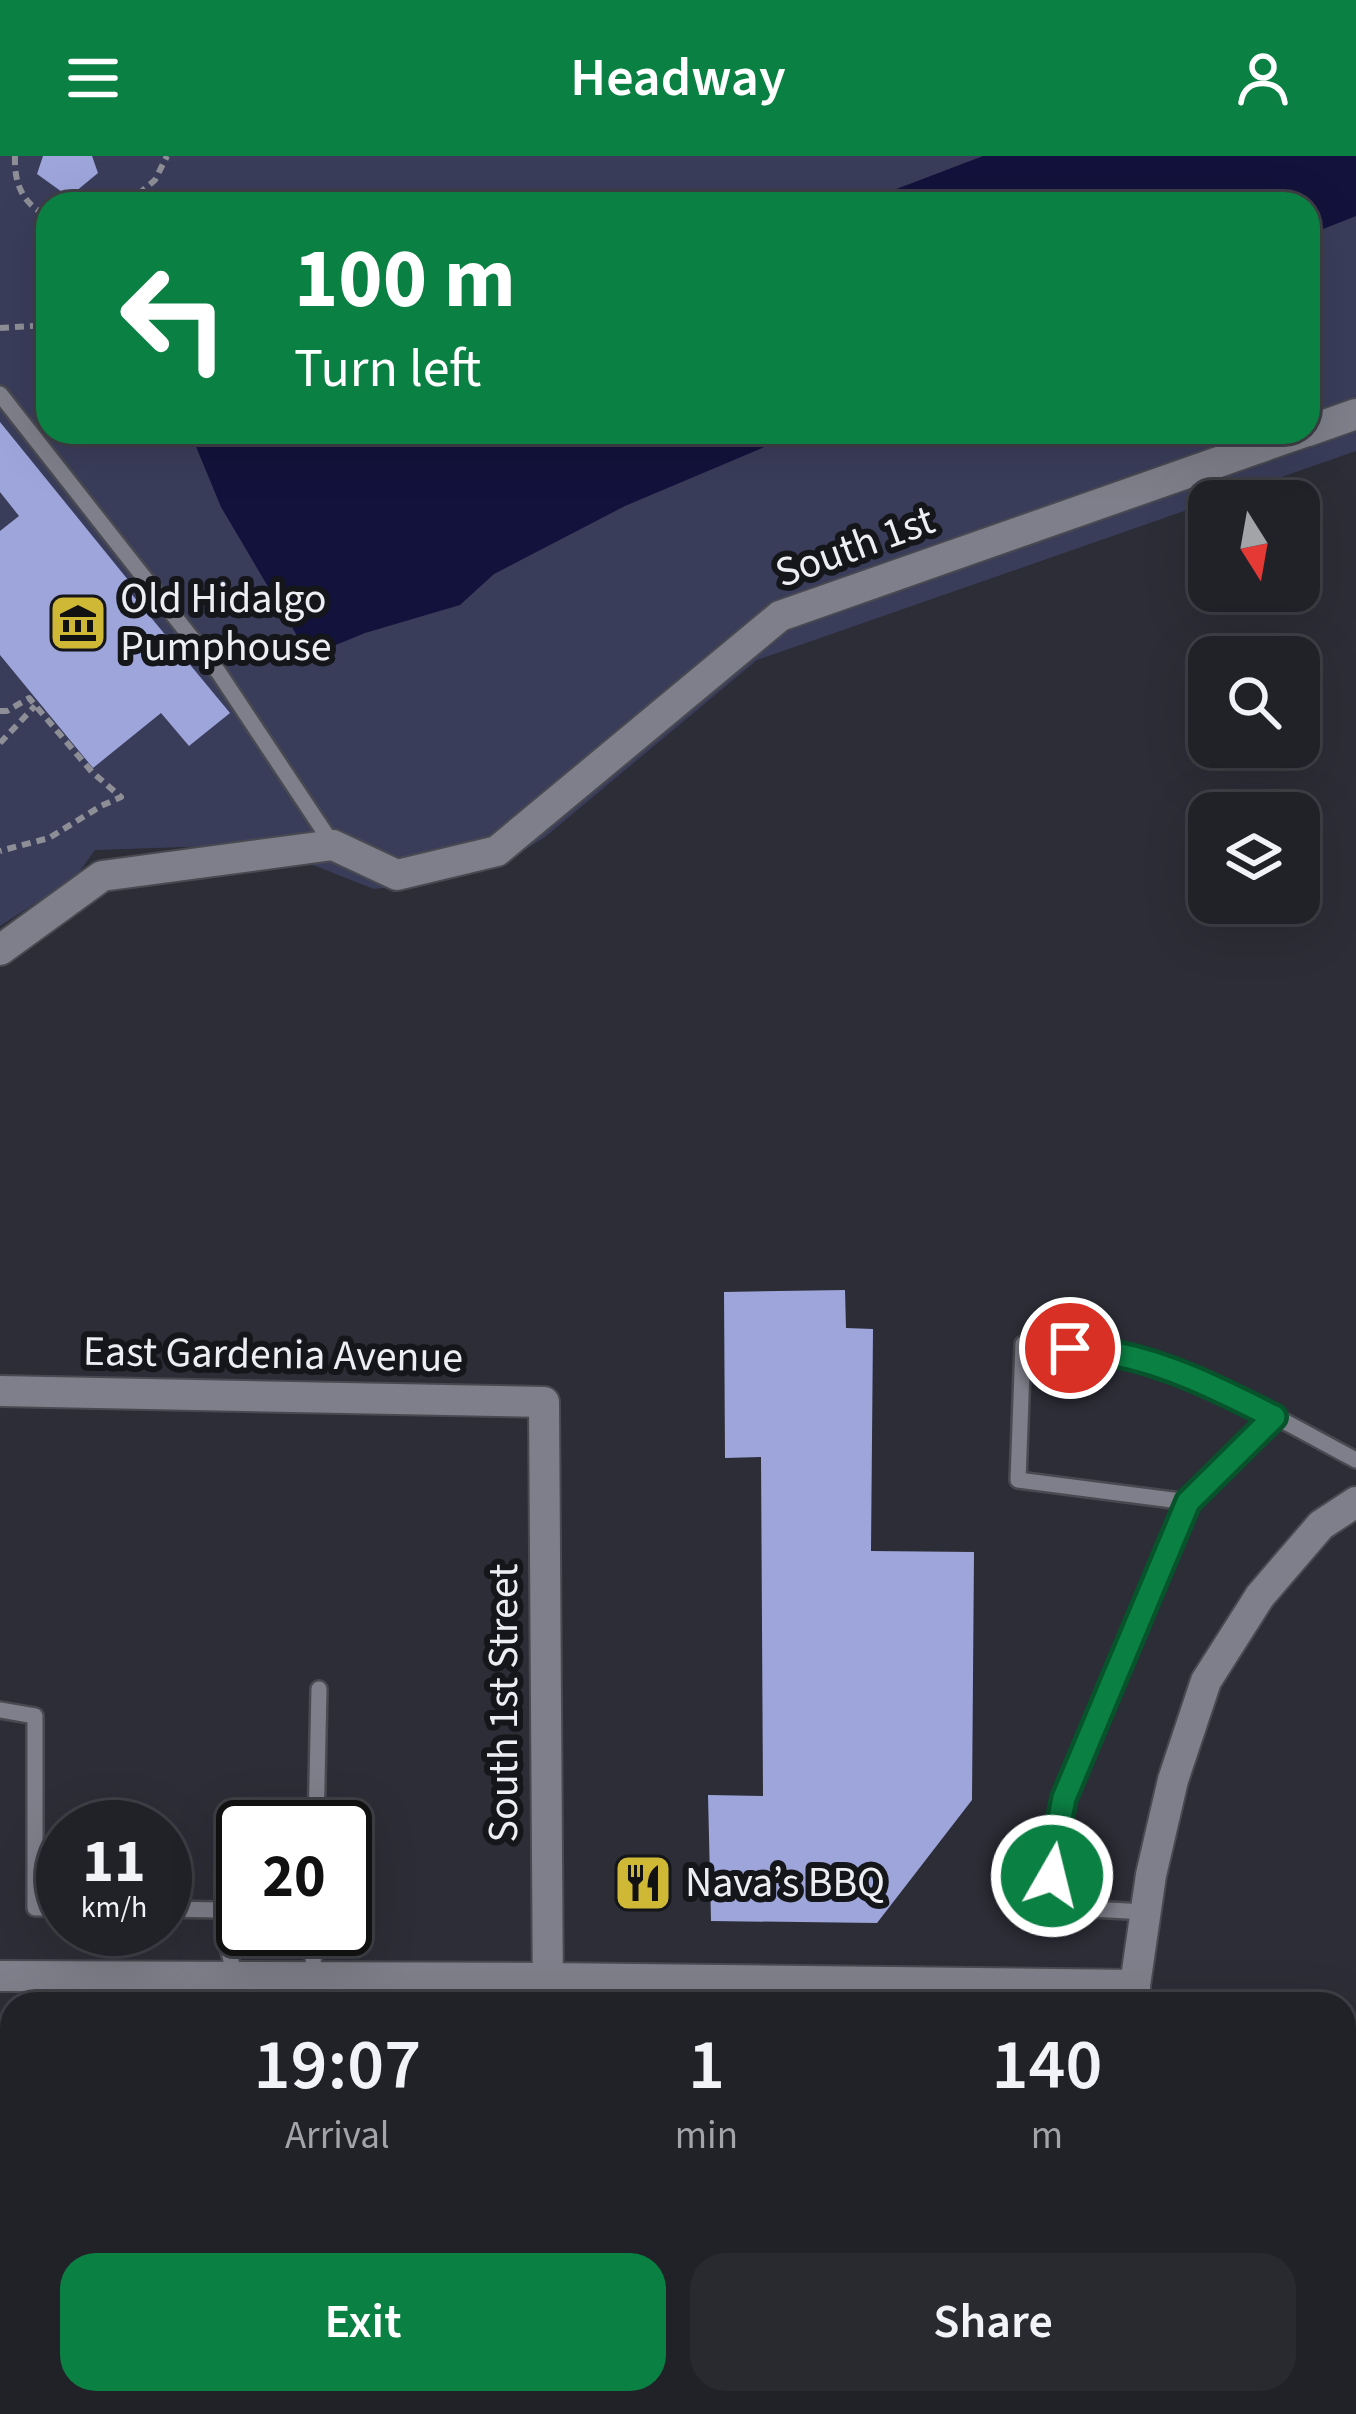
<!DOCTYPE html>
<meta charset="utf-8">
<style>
body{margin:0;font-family:"Source Sans 3",sans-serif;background:#292a30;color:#f1f3f6;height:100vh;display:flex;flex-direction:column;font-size:45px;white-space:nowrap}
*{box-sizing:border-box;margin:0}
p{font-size:39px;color:#a2a4a8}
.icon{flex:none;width:66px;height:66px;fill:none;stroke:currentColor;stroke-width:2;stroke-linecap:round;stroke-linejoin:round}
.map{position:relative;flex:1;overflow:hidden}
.drawer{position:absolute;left:0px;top:1836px;width:1356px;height:423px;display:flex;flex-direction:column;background:#212228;border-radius:36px 36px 0 0;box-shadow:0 12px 48px #0002,0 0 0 3px #3e3f45}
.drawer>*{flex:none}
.top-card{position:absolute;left:36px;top:36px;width:1284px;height:252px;border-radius:36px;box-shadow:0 12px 48px #0002,0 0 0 3px #3e3f45;background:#0b8043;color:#fff;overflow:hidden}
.needle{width:78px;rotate:169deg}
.controls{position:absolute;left:1188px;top:324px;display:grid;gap:24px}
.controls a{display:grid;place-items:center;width:132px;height:132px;border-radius:24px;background:#212228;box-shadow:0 12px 48px #0002,0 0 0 3px #3e3f45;font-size:60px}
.speed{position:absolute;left:36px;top:1644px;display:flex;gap:24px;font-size:60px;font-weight:700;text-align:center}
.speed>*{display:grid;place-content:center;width:156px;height:156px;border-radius:50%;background:#212228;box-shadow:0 12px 48px #0002,0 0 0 3px #3e3f45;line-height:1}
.speed small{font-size:30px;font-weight:400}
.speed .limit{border:6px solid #111;border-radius:18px;background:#fff;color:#111}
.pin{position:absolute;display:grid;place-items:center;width:102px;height:102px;color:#fff;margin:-51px;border:6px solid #fff;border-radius:50%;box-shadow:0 3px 12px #0007}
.me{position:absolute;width:132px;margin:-66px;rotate:8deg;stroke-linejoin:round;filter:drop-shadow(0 0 9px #0008)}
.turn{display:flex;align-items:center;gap:42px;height:252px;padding:0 60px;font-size:54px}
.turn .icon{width:156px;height:156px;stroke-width:2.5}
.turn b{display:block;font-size:84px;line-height:102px}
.eta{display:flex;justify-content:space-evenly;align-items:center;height:204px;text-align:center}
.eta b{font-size:72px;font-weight:600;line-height:84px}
.action{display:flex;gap:24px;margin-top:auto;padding:24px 60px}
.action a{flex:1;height:138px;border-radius:36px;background:#0b8043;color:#fff;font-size:48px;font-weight:600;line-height:138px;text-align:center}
.action a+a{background:#292a30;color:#f1f3f6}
header{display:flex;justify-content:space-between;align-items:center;height:156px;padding:0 60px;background:#0b8043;color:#fff;font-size:54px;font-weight:600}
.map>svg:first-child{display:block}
</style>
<header><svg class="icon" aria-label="menu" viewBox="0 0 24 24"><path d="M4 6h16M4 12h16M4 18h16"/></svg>Headway<svg class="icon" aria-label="person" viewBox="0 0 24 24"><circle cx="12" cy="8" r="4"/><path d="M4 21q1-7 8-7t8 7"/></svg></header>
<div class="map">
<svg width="1356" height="2258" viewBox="0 0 1356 2258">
<rect width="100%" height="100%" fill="#2c2d36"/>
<path fill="#3a3d5a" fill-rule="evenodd" d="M0 0H1356V295L757 504 545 681 510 703 420 728 374 733 303 705 241 689 95 694 75 722 0 770ZM48 48H1308V276H48Z"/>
<path fill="#13123c" d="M983 0H1356V60L1308 79V48H857Z
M190 276H800L625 350 494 418 460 449 365 477 309 500 221 351Z"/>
<path fill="#9da5db" d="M43 0H92L98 17 69 41 37 18Z
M0 266 133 430 129 435 230 557 189 590 161 557 93 612 0 499V375L19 360 0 336Z
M845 1134 846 1172 873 1173 871 1395 974 1396 972 1644 877 1767 711 1765 708 1639 763 1640 761 1301 725 1302 724 1136Z
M915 2247H1068V2258H915Z
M334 2250V2258H255V2252Z"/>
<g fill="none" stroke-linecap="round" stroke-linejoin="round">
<g stroke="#494a51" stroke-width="20">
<path id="lane" d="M0 238 219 517 333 689
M1274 1261 1188 1346 1018 1324 1023 1188C1054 1191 1087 1191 1117 1197 1202 1216 1280 1264 1356 1304
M0 1554 35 1560V1752H63
M316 1671 319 1533
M165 1753 221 1754 234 1820
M1145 1756 1074 1752 1060 1744 1054 1732 1051 1708 1063 1642 1188 1346
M313 1820 314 1773
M1344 2148 1356 2149
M1304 2247V2258"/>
</g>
<g stroke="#494a51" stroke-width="34">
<path id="street" d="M1308 275 1356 258
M0 794 102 720 333 689 397 719 497 695 780 460 1304 276
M0 1235 544 1246 548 1848
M0 1820 548 1822 1135 1829
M1135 1848V1829L1151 1719 1173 1624 1206 1525 1260 1440 1321 1369 1356 1346
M1135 2247V2258
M545 2258V2247"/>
</g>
<path stroke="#8d8e96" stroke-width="6" stroke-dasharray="9 6" stroke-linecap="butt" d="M15 0C14 27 22 48 48 60
M127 48 155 24 167 0
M0 172 48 169
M0 555H7L29 542 92 616 121 641 101 650 49 682 0 695
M0 587 35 550"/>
<use href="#lane" stroke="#7e7f8a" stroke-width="15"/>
<use href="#street" stroke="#7e7f8a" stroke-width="30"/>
</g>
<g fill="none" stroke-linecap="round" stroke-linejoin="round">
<g stroke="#07532c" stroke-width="30">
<path id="route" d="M1052 1720 1051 1708 1064 1642 1188 1346 1274 1261C1224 1236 1172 1209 1116 1198 1101 1194 1085 1194 1070 1192"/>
</g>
<use href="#route" stroke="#0b8043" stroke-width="21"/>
</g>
<defs>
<g id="museum-square" transform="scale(3)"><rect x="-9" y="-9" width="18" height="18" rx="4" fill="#d0b837" stroke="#15161a"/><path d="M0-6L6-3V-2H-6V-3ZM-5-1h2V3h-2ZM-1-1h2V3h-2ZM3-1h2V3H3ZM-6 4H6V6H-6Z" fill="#111"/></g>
<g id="restaurant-square" transform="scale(3)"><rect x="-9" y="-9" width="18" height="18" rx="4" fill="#d0b837" stroke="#15161a"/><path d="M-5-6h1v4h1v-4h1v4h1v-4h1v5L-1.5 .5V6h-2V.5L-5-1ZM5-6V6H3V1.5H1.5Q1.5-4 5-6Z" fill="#111"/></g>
</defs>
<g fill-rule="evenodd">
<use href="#museum-square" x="78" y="467"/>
<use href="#restaurant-square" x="643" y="1727"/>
</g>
<g text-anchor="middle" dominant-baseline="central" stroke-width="12" stroke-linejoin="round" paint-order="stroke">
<g font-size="42" fill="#edeef4" stroke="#15161a">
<text transform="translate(855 391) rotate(-20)">South 1st</text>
<text transform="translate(273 1199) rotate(1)">East Gardenia Avenue</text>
<text transform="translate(504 1547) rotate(-90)">South 1st Street</text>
</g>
<g font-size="42" fill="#edeef4" stroke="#15161a" text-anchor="start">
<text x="120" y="443">Old Hidalgo<tspan x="120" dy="48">Pumphouse</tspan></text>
<text x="685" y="1727">Nava’s BBQ</text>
</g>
</g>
</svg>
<div class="controls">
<a><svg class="needle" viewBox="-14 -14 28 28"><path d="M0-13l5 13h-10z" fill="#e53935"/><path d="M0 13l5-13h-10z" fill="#a2a4a8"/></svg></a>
<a><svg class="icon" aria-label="search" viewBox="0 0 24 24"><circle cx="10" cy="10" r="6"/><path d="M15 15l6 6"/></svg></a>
<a><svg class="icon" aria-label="layers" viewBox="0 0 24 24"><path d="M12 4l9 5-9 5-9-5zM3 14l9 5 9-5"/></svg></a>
</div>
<div class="speed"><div>11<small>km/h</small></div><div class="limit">20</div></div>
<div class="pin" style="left:1070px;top:1192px;background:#d93025"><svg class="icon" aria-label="arrive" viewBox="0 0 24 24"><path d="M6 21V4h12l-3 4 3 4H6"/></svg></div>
<svg class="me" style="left:1052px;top:1720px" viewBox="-20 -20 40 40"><circle r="17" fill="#0b8043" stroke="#fff" stroke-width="3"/><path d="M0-11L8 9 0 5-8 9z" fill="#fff"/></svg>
<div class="top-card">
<div class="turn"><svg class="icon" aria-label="left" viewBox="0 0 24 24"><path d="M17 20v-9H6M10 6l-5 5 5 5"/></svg><div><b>100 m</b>Turn left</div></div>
</div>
<section class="drawer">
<div class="eta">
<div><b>19:07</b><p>Arrival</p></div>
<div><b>1</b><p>min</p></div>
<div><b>140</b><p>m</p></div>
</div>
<div class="action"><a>Exit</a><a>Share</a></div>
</section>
</div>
